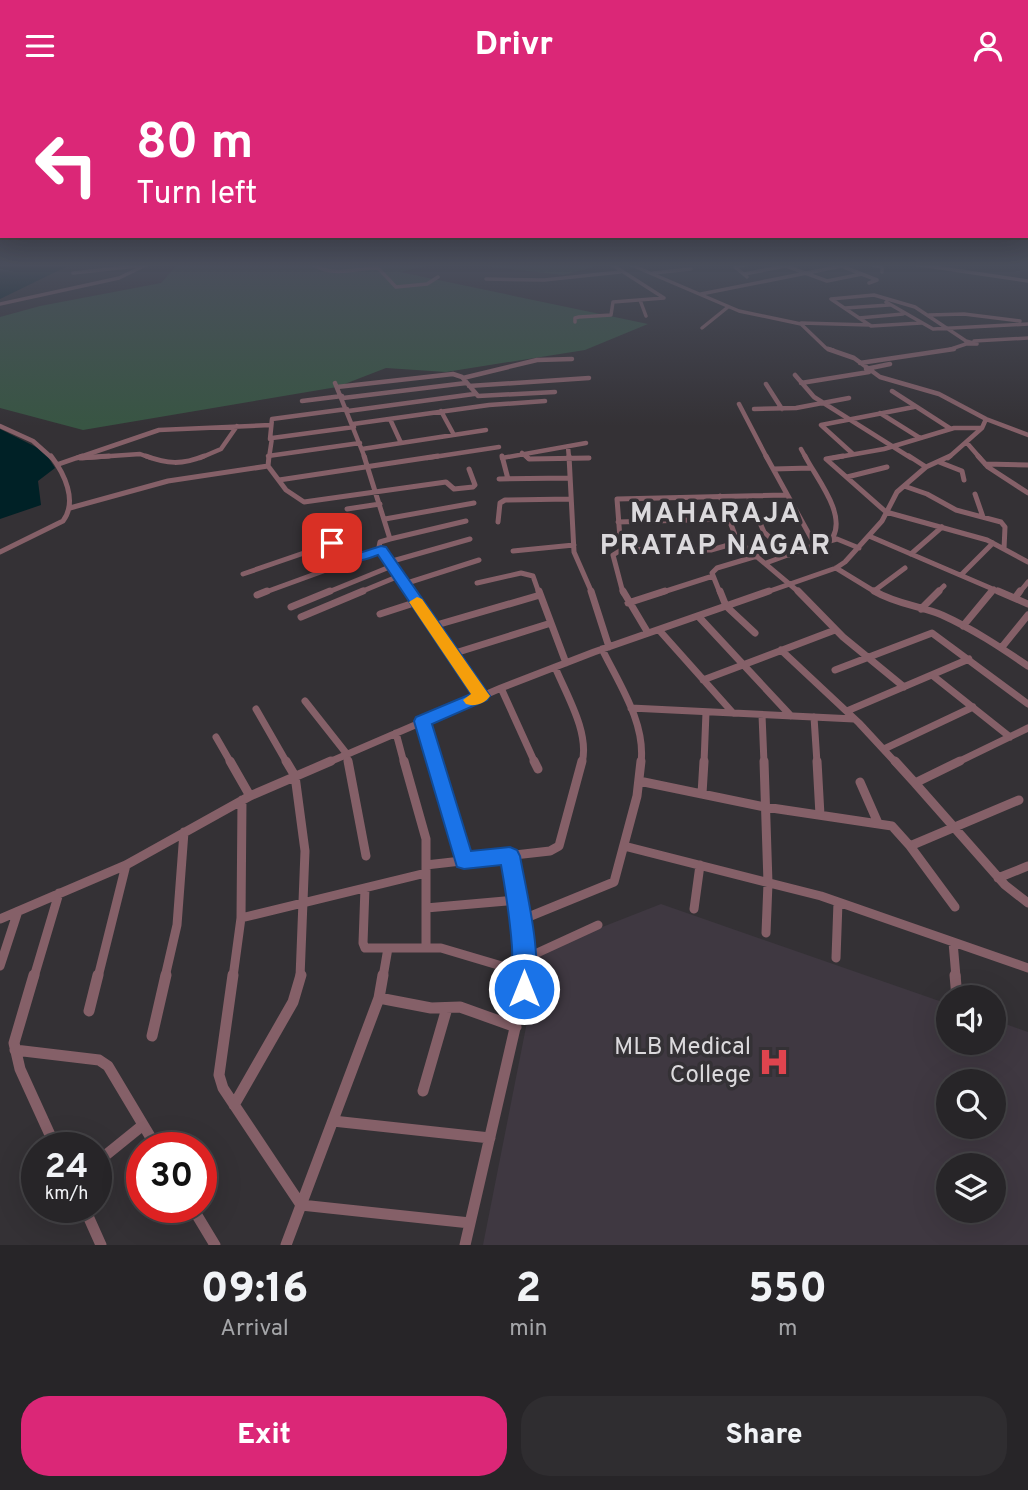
<!DOCTYPE html>
<style>
body{margin:0;font-family:Overpass,sans-serif;background:#2f2d30;color:#f1f3f6;height:100vh;display:flex;flex-direction:column;font-size:26px;white-space:nowrap}
*{box-sizing:border-box;margin:0}
p{font-size:23px;color:#a4a5a8}
.icon{flex:none;width:38px;height:38px;fill:none;stroke:currentColor;stroke-width:2;stroke-linecap:round;stroke-linejoin:round}
.map{position:relative;height:1154px;overflow:hidden}
.side{display:flex;flex-direction:column;background:#272528;flex:1}
.side>*{flex:none}
.banner{position:absolute;left:0px;top:0px;width:1029px;height:147px;box-shadow:0 7px 28px #0002,0 0 0 2px #434245;background:#db2777;color:#fff;overflow:hidden}
.fabs{position:absolute;left:936px;top:894px;display:grid;gap:14px}
.fabs a{display:grid;place-items:center;width:70px;height:70px;border-radius:50%;background:#272528;box-shadow:0 7px 28px #0002,0 0 0 2px #434245;font-size:35px}
.speed{position:absolute;left:21px;top:1041px;display:flex;gap:14px;font-size:35px;font-weight:700;text-align:center}
.speed>*{display:grid;place-content:center;width:91px;height:91px;border-radius:50%;background:#272528;box-shadow:0 7px 28px #0002,0 0 0 2px #434245;line-height:1}
.speed small{font-size:18px;font-weight:400}
.speed .limit{border:10px solid #d22;background:#fff;color:#111}
.pin{position:absolute;display:grid;place-items:center;width:60px;height:60px;color:#fff;margin:-30px;border-radius:14px;box-shadow:0 4px 10px #0006}
.me{position:absolute;width:77px;margin:-38px;rotate:0deg;stroke-linejoin:round;filter:drop-shadow(0 0 5px #0008)}
.turn{display:flex;align-items:center;gap:24px;height:147px;padding:0 21px;font-size:32px}
.turn .icon{width:91px;height:91px;stroke-width:2.5}
.turn b{display:block;font-size:49px;line-height:60px}
.eta{display:flex;justify-content:space-evenly;align-items:center;height:119px;text-align:center}
.eta b{font-size:42px;font-weight:800;line-height:49px}
.cta{display:flex;gap:14px;margin-top:auto;padding:14px 21px}
.cta a{flex:1;height:80px;border-radius:28px;background:#db2777;color:#fff;font-size:28px;font-weight:800;line-height:80px;text-align:center}
.cta a+a{background:#2f2d30;color:#f1f3f6}
header{display:flex;justify-content:space-between;align-items:center;height:91px;padding:0 21px;background:#db2777;color:#fff;font-size:32px;font-weight:800}
.map>svg:first-child{display:block}
</style>
<header><svg class="icon" aria-label="menu" viewBox="0 0 24 24"><path d="M4 6h16M4 12h16M4 18h16"/></svg>Drivr<svg class="icon" aria-label="person" viewBox="0 0 24 24"><circle cx="12" cy="8" r="4"/><path d="M4 21q1-7 8-7t8 7"/></svg></header>
<div class="map">
<svg width="1028" height="1154" viewBox="0 0 1028 1154">
<rect width="100%" height="100%" fill="#343135"/>
<path fill="#3f3841" fill-rule="evenodd" d="M661 813 948 913V952H994V929L1028 941V1154H483L541 860ZM948 990H994V1036H948ZM948 1074H994V1120H948Z"/>
<path fill="#385543" d="M178 173 319 175 435 173 400 181 648 233 585 259 446 281 386 277 337 296 83 339 0 317V226L40 215 161 192Z
M467 173H590L594 176 563 184Z"/>
<path fill="#002126" d="M0 173H72L0 208Z
M0 338 44 360 55 377 38 390 41 414 0 428Z"/>
<g fill="none" stroke-linecap="round" stroke-linejoin="round">
<path stroke="#856068" stroke-width="3.5" d="M312 173C334 187 354 177 378 177L396 196 427 193 438 186
M629 173 739 220 801 233 826 257 833 259
M868 173 882 176V181
M913 173 1028 190
M786 175 827 190 862 183
M844 176 877 189 869 192
M73 182 147 174
M653 182 691 178
M744 183 796 173
M747 186 735 176 748 173
M486 188 544 189 620 181
M701 203 847 174
M640 209 646 225
M886 211 933 238 1028 233
M0 213 119 187 148 173
M845 217 889 214
M929 224 964 223 1020 230
M859 227 903 223
M575 231V227L579 226 611 224 613 211 664 207 611 173
M801 232 870 234
M921 232 871 235 831 208 874 204 915 216 966 250
M702 237 728 216
M966 250 977 253H966Z
M974 250 1028 247
M948 259 966 253"/>
<path stroke="#856068" stroke-width="4.5" d="M828 258 854 267 880 286 939 303 986 328 1028 344
M860 272 954 258
M866 278 890 273
M795 284 814 306 911 367
M463 287 537 269 572 268
M335 292 365 367
M801 292 869 281
M766 293 782 318
M469 295 589 287
M337 296 453 283 462 286 478 305 555 301
M892 300 951 338
M343 307 466 292
M302 310 342 305
M739 313 767 367
M754 318 796 317 849 307
M348 320 474 303
M441 320 454 344
M880 322 920 347
M390 328 401 352
M353 333 489 314 545 310
M0 335 33 350 52 367
M270 348 272 328 347 318
M967 352 980 367
M568 356 569 367
M362 358 486 339
M801 358 806 367
M522 362 528 367
M853 363 821 334 914 316
M268 365 360 352
M77 367 159 339 270 334
M82 367 140 363 151 367
M200 367 221 358 237 335
M269 367 272 347 354 336
M427 367 499 356
M502 367 586 352
M833 367 884 358 954 337H982
M948 367 982 337 986 328"/>
<path stroke="#856068" stroke-width="5" d="M146 365C167 373 182 374 204 365
M269 365 268 375 286 399 304 411 446 391 454 398 473 396 475 394 469 378
M364 365 390 448 380 451 379 456 410 502
M502 365 508 388
M526 365 529 368 589 367
M569 365 574 461 592 502
M766 365 815 454 837 448 859 457
M805 365C816 387 846 422 833 446
M843 365 826 368 886 421 987 449 1028 471
M909 365 926 376
M978 365 988 376 1028 402
M80 367 109 365
M939 371 962 380 964 389
M59 373 82 365
M985 373 1028 374
M773 378 811 377
M847 386 887 376
M499 388 569 387
M279 389 438 365
M904 395 927 403 956 419 1001 431 1005 436 1004 458
M975 403 983 426
M720 405 737 449 800 502
M748 405 764 441 789 464
M70 417 168 390 268 375
M347 418 380 413
M385 428 474 412
M498 431 500 412 505 409 571 408
M618 431 727 428
M869 445 1002 502
M620 447 617 408 786 404
M390 448 466 430
M695 459H711L739 451
M513 460 574 454
M0 461 63 430C78 410 64 382 51 365
M911 463 942 436
M389 471 470 448
M766 472 815 454
M836 477 877 502
M243 483 336 451 343 453 356 468
M961 484 993 452
M477 492 521 482 533 485 539 502
M404 493 479 469
M874 500 905 477
M263 502 381 459
M326 502 392 475
M358 502 399 485
M623 502 613 464 621 459 654 458
M660 502 713 485
M720 502 712 482 717 477 757 465
M764 502 836 477 845 471 882 430 897 401 926 376 950 365
M937 502 944 495
M991 502 994 498
M1019 502 1028 491"/>
<path stroke="#856068" stroke-width="7" d="M409 500 481 605
M539 500 566 572
M591 500 609 556
M623 500 648 542
M720 500 726 515 755 542
M798 500 843 546 904 596
M874 500C896 513 920 515 942 524 973 538 1000 556 1028 575
M998 500 1028 513
M257 504 267 500
M1015 507 1020 500
M628 512 665 500
M291 516 330 500
M921 518 939 500
M380 523 417 511
M698 525 791 625
M301 526 363 500
M433 535 540 504
M963 535 992 500
M659 539 733 622
M1002 556 1028 524
M602 558C619 593 646 632 641 672
M781 559 859 632 896 672
M452 563 551 532
M555 576C566 603 590 642 582 672
M835 579 932 542 1028 613
M932 584 1010 646
M703 589 835 539
M501 597 535 672
M305 610 346 662 348 672
M631 617 854 628
M256 618 287 672
M847 620 969 568
M762 624 764 672
M814 626 817 672
M422 630 435 672
M396 642 404 672
M216 646 231 672
M884 658 973 616
M327 672 501 597 594 561 769 500
M704 672 706 621
M956 672 1028 637"/>
<path stroke="#856068" stroke-width="9" d="M230 670 250 705
M286 670 295 685 305 760 300 886
M348 670 366 765
M404 670 426 748V855
M434 670 464 769
M534 670 538 678
M764 670 768 792 766 842
M817 670 820 724
M895 670 915 692 960 670
M639 690 765 716 892 735 910 755
M860 691 878 732
M915 692 1005 794 1028 812
M702 703 704 670
M624 755 821 805 1028 877
M510 765 521 829
M426 774 550 760 559 755 582 670
M998 787 1028 775
M365 797 363 852 365 857H388L383 886
M955 816 910 755 1019 709
M426 817 517 809
M694 818 700 774
M241 827 426 782
M0 828 126 774 250 705 331 670
M953 851 956 886
M388 857H441L525 882
M836 867 838 811
M524 868 598 834
M0 875 18 820
M34 886 59 802
M98 886 126 774
M165 886 177 834 184 741
M233 886 241 827 242 709
M525 886 521 829 614 791 637 705 641 670"/>
<path stroke="#856068" stroke-width="11" d="M34 884 14 952 20 978 56 1057
M233 884 219 984 223 997 301 1114 470 1132
M955 884 957 906
M379 907 431 917 460 916 516 936
M89 920 98 884
M152 945 166 884
M15 959 99 969 108 975 157 1057
M423 1000 447 917
M234 1014 293 911 301 884
M333 1030 490 1047
M96 1072 143 1034
M84 1116 101 1154
M192 1116 215 1154
M286 1154 379 907 383 884
M465 1154 524 898 525 884"/>
</g>
<linearGradient id="sky" x2="0" y2="1"><stop stop-color="#1d1b1d"/><stop offset="0.52" stop-color="#4a4e5c"/><stop offset="1" stop-color="#4a4e5c" stop-opacity="0"/></linearGradient>
<rect width="1028" height="335" fill="url(#sky)"/>
<path fill="#1a73e8" stroke="#114b97" stroke-width="2" d="M332 448 348 451 359 462 381 455 386 456 490 605 487 609 432 633 471 760 510 756 517 759 520 765C526 799 545 874 532 905L524 909 516 905C510 892 513 872 512 856 510 829 506 802 501 774L464 778 457 776 414 630 416 626 471 603 378 464C339 479 358 462 327 455V449Z"/>
<path fill="#f59e0b" d="M417 506 422 508 487 601 490 605C485 613 474 616 466 613L463 609 471 603 409 511Z"/>
<defs>
<g id="hospital-bare" transform="scale(2.415)"><path d="M-5-5h3v3.5h4V-5h3V5h-3V1.5h-4V5h-3Z" fill="#e0444e" stroke="#343135" stroke-width="2.5" paint-order="stroke"/></g>
</defs>
<g fill-rule="evenodd">
<use href="#hospital-bare" x="774" y="971"/>
</g>
<g text-anchor="middle" dominant-baseline="central" stroke-width="7" stroke-linejoin="round" paint-order="stroke">
<g font-size="24" fill="#dbd9dc" stroke="#343135" text-anchor="end">
<text x="751" y="957">MLB Medical<tspan x="751" dy="28">College</tspan></text>
</g>
<g font-size="28" font-weight="bold" letter-spacing="2" fill="#dbd9dc" stroke="#343135">
<text x="716" y="424">MAHARAJA<tspan x="716" dy="32">PRATAP NAGAR</tspan></text>
</g>
</g>
</svg>
<div class="fabs">
<a><svg class="icon" aria-label="sound" viewBox="0 0 24 24"><path d="M4 9h4l5-4v14l-5-4H4zM17 9q2 3 0 6"/></svg></a>
<a><svg class="icon" aria-label="search" viewBox="0 0 24 24"><circle cx="10" cy="10" r="6"/><path d="M15 15l6 6"/></svg></a>
<a><svg class="icon" aria-label="layers" viewBox="0 0 24 24"><path d="M12 4l9 5-9 5-9-5zM3 14l9 5 9-5"/></svg></a>
</div>
<div class="speed"><div>24<small>km/h</small></div><div class="limit">30</div></div>
<div class="pin" style="left:332px;top:452px;background:#d93025"><svg class="icon" aria-label="arrive" viewBox="0 0 24 24"><path d="M6 21V4h12l-3 4 3 4H6"/></svg></div>
<svg class="me" style="left:524px;top:898px" viewBox="-20 -20 40 40"><circle r="17" fill="#1a73e8" stroke="#fff" stroke-width="3"/><path d="M0-11L8 9 0 5-8 9z" fill="#fff"/></svg>
<div class="banner">
<div class="turn"><svg class="icon" aria-label="left" viewBox="0 0 24 24"><path d="M17 20v-9H6M10 6l-5 5 5 5"/></svg><div><b>80 m</b>Turn left</div></div>
</div>
</div>
<section class="side">
<div class="eta">
<div><b>09:16</b><p>Arrival</p></div>
<div><b>2</b><p>min</p></div>
<div><b>550</b><p>m</p></div>
</div>
<div class="cta"><a>Exit</a><a>Share</a></div>
</section>
